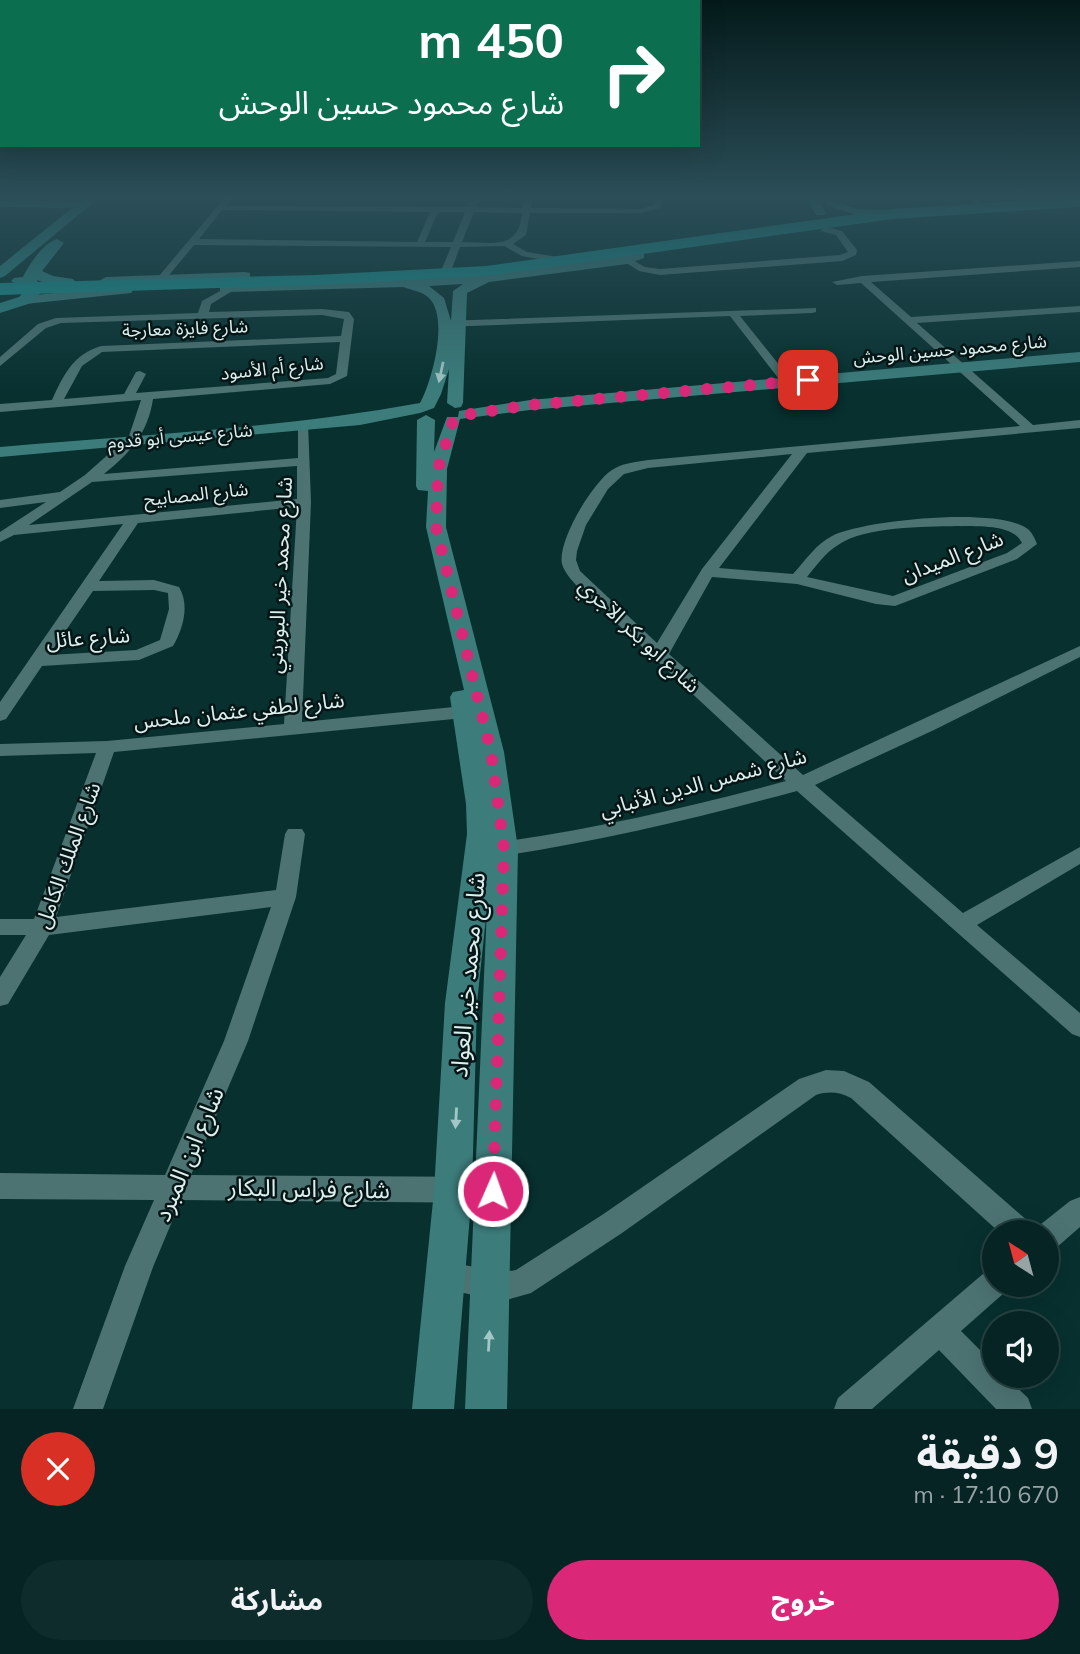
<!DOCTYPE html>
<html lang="ar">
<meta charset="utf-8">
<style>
body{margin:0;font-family:Mulish,"Noto Sans Arabic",sans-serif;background:#0e2c2b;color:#f1f3f6;direction:rtl;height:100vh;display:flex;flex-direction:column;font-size:26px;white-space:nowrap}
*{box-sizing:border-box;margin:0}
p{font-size:23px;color:#97a4a6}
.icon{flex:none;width:38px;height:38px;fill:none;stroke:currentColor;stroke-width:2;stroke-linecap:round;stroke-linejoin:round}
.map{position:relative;height:1409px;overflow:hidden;direction:ltr}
.sheet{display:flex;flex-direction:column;background:#052423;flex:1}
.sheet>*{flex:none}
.banner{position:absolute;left:0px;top:0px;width:700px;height:147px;box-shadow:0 7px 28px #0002,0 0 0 2px #264141;direction:rtl;background:#0b6e4f;color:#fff;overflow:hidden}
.needle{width:46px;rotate:324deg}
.tools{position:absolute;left:982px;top:1220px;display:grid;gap:14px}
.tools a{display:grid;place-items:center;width:77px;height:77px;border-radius:50%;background:#052423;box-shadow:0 7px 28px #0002,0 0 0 2px #264141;font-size:35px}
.pin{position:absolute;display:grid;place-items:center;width:60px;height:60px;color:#fff;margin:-30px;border-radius:14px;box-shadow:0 4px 10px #0006}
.me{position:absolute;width:77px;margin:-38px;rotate:2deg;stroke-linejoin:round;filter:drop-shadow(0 0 5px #0008)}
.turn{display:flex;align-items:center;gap:24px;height:147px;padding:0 21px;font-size:32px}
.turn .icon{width:91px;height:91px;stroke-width:2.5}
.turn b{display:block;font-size:49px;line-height:60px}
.round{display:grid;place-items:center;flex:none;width:74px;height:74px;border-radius:37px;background:#0e2c2b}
.headline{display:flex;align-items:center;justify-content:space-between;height:119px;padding:0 21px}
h1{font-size:42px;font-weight:700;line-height:52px}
.cta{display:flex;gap:14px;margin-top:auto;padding:14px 21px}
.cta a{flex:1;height:80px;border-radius:42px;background:#db2777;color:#fff;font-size:28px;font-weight:700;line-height:80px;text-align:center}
.cta a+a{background:#0e2c2b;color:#f1f3f6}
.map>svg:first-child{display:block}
</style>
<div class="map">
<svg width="1080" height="1409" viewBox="0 0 1080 1409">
<rect width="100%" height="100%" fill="#07302f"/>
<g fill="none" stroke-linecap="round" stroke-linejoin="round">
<path fill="#4c7372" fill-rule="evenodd" d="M226 196H234L226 206 467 207 472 196H480L476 207 522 208 524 196H532L531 208 640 209 654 205 656 196H664L661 208 640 213H530L526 235 513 244 527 252 558 257 560 259 555 262 522 256 504 246 460 247 451 271 446 274 441 271 451 247 194 245 165 280H159V276ZM222 210 430 212 417 242 199 239ZM438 212H465L453 242H425ZM474 212 522 213C519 251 491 242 462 242Z
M968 196H976L985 210H979Z
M824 226 842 231 857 250 856 255 842 261 660 275 639 271 622 260 627 257 645 267 660 269 840 255 848 252 836 235 821 231Z
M1080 261V267L871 282 911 317 1080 306V312L917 323 1033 425 1080 420V428L807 453 719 568 793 574C805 561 816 544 832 536 864 520 1002 506 1029 530 1033 534 1035 539 1037 544L1017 559 895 606 876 604 797 584 712 577 669 654 803 775 1080 646V657L934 730 815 785 963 913 1080 847V864L977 925 1080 1013V1037L1072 1034 797 791C697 818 598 842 495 857L488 855 485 850 488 845 495 843C594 829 690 807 786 781L581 590C574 583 565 574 562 564 557 541 593 482 612 470 622 463 636 462 648 460L1020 426 861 283 837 285 832 282 862 276ZM792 454 702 569 657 643 580 571 576 560 577 551 586 525 608 489 624 474 648 468ZM957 526C975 527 1013 523 1022 543L1007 553 893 596 807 577C816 566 825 553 838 545 865 526 924 527 957 526Z
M231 285 236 288 234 290 211 304 209 312 322 309 349 312 354 319 347 376 330 384 153 399C148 433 130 453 104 474L298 458V426L308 423 311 502 302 722 474 705 483 711 474 717 114 752 56 917 276 890 285 834 288 829H302L305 834 296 897 248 1041 191 1175 493 1177 502 1181 506 1190 502 1199 493 1203 181 1200 153 1267 103 1409H73L125 1266 154 1200 0 1199V1173L165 1175 224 1041 271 907 49 935 8 1004 0 1006V977L26 935H0V919H34L96 753 0 756V744L107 741 284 724 297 507 138 523 99 581 154 580 179 587C190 605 183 629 173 646L139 660 42 666 6 719 0 721V702L123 524 14 535 0 542V532L46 502 0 508V500L60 492 85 475 129 436 141 400 0 412V404L52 400C63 376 73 354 101 346L341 336 344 319 322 315 61 323 46 328 0 366V357L38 324 56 318 198 313 202 301ZM340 342 336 374 328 378 136 393 146 374 140 371 136 372 124 394 64 399 82 366 102 352ZM297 466V499L29 525 92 482ZM154 590 168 593 169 609 160 640 136 650 49 655 93 591Z
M816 308V312L812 313 740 316 792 381 786 384 782 383 730 316 443 327 438 324 443 321Z
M826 1070 844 1071 869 1082 1029 1222 1033 1232H999L851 1098C839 1092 829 1091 816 1095L622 1233 531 1293 503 1301 434 1287 430 1277 434 1267C459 1257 489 1276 516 1270L602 1215 799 1079Z
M1080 1197V1227L1056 1248 1046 1251V1232H1035L1036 1228 1070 1201Z
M994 1269V1284H1008L1004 1293 961 1331 994 1364V1376H1005L1028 1398 1032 1409H996L939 1350 872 1409H834L838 1398 984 1273Z"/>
<path fill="#3c7d7c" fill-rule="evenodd" d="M805 196H815L826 213 824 215H816Z
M830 200 858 209 892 211 898 214C883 225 843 211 826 205V201Z
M0 201 85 202 91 205 85 208 0 207Z
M640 251 644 252V258L627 264 489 282 467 293 463 403 461 407 455 408 447 403 449 369 441 394 434 408 420 413 360 425 0 457V447C140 435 282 428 420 403 432 381 450 316 428 297 421 291 411 290 403 287L225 292 220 291V285L443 278 625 256ZM463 284 453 291 451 321 444 298 429 286Z
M245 272 250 273V279L106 285 99 281 106 277Z
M126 286 133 290 131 293 25 304 18 300 25 296Z
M1080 352V362L530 410 460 419 447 469 446 527 504 752 518 849 507 1409H465L487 908 477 1003 472 1191 454 1409H412L434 1191 445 1003 467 834 466 804 450 697 453 692 464 690 426 527 428 491 418 490 416 486 417 420 426 415 435 420 434 452 447 417H458L459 411 465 410 530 400Z"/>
<path fill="#2d8685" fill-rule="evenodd" d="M87 196H101L5 276 0 278V266Z
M57 239 64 243 42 271 53 276 73 279 76 282 73 285H50L37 280 42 291 31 303 0 313V303L19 297 26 290 11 281 14 278 23 277C29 265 43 243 57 239Z"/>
<path fill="#189392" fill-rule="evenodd" d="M1080 197V207L892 219 486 276 315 285 0 295V283L315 275 486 266 892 209Z"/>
</g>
<defs><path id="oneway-solid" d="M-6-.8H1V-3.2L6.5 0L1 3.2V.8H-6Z" transform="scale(1.75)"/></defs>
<g fill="#a3c7c6">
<use href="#oneway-solid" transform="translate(441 372) rotate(102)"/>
<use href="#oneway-solid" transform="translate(456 1118) rotate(93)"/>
<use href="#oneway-solid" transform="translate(489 1341) rotate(-87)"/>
</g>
<linearGradient id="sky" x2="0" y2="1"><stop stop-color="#041a1a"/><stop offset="0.5" stop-color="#2b4e58"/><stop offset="1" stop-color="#2b4e58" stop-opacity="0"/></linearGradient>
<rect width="1080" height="393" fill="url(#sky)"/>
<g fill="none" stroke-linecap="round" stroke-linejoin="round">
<path stroke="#db2777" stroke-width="12" stroke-dasharray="0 21.6" d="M493 1191 504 849 491 752 436 527 438 469 453 421 465 415 530 405 808 380"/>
</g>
<g text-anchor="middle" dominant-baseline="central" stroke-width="5" stroke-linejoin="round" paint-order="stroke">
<g font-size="18" fill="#dbefee" stroke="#061515">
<text transform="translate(185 328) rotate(-2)">شارع فايزة معارجة</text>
<text transform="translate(950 349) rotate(-5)">شارع محمود حسين الوحش</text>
<text transform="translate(272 368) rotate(-6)">شارع أم الأسود</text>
<text transform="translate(180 436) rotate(-5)">شارع عيسى أبو قدوم</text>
<text transform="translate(196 494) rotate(-6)">شارع المصابيح</text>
</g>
<g font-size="21" fill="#dbefee" stroke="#061515">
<text transform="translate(952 556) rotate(-21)">شارع الميدان</text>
<text transform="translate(279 575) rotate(-87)">شارع محمد خير البوريني</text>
<text transform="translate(640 635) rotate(43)">شارع ابو بكر الآجري</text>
<text transform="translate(88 637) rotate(-4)">شارع عائل</text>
<text transform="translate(239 710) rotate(-6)">شارع لطفي عثمان ملحس</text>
<text transform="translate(703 782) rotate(-15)">شارع شمس الدين الأنبابي</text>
<text transform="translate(67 855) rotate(-70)">شارع الملك الكامل</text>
</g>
<g font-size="24" fill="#dbefee" stroke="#061515">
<text transform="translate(467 975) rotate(-85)">شارع محمد خير العواد</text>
<text transform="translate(188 1154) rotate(-67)">شارع ابن المبرد</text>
<text transform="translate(309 1188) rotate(1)">شارع فراس البكار</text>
</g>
</g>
</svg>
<div class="tools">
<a><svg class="needle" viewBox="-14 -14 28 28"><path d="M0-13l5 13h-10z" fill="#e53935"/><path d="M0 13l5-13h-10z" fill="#97a4a6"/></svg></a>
<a><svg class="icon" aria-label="sound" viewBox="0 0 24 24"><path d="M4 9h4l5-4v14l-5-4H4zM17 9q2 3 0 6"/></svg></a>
</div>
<div class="pin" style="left:808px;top:380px;background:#d93025"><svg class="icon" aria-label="arrive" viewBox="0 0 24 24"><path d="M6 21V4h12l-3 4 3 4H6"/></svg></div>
<svg class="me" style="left:493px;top:1191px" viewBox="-20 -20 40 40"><circle r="17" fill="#db2777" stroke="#fff" stroke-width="3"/><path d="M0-11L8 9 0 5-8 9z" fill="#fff"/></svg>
<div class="banner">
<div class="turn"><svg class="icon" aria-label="right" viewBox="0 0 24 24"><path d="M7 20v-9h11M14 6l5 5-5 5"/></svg><div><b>450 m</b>شارع محمود حسين الوحش</div></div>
</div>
</div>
<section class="sheet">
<div class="headline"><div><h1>9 دقيقة</h1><p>670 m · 17:10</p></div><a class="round" style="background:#d93025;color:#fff"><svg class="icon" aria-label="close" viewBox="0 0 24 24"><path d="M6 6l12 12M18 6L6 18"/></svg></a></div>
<div class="cta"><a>خروج</a><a>مشاركة</a></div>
</section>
